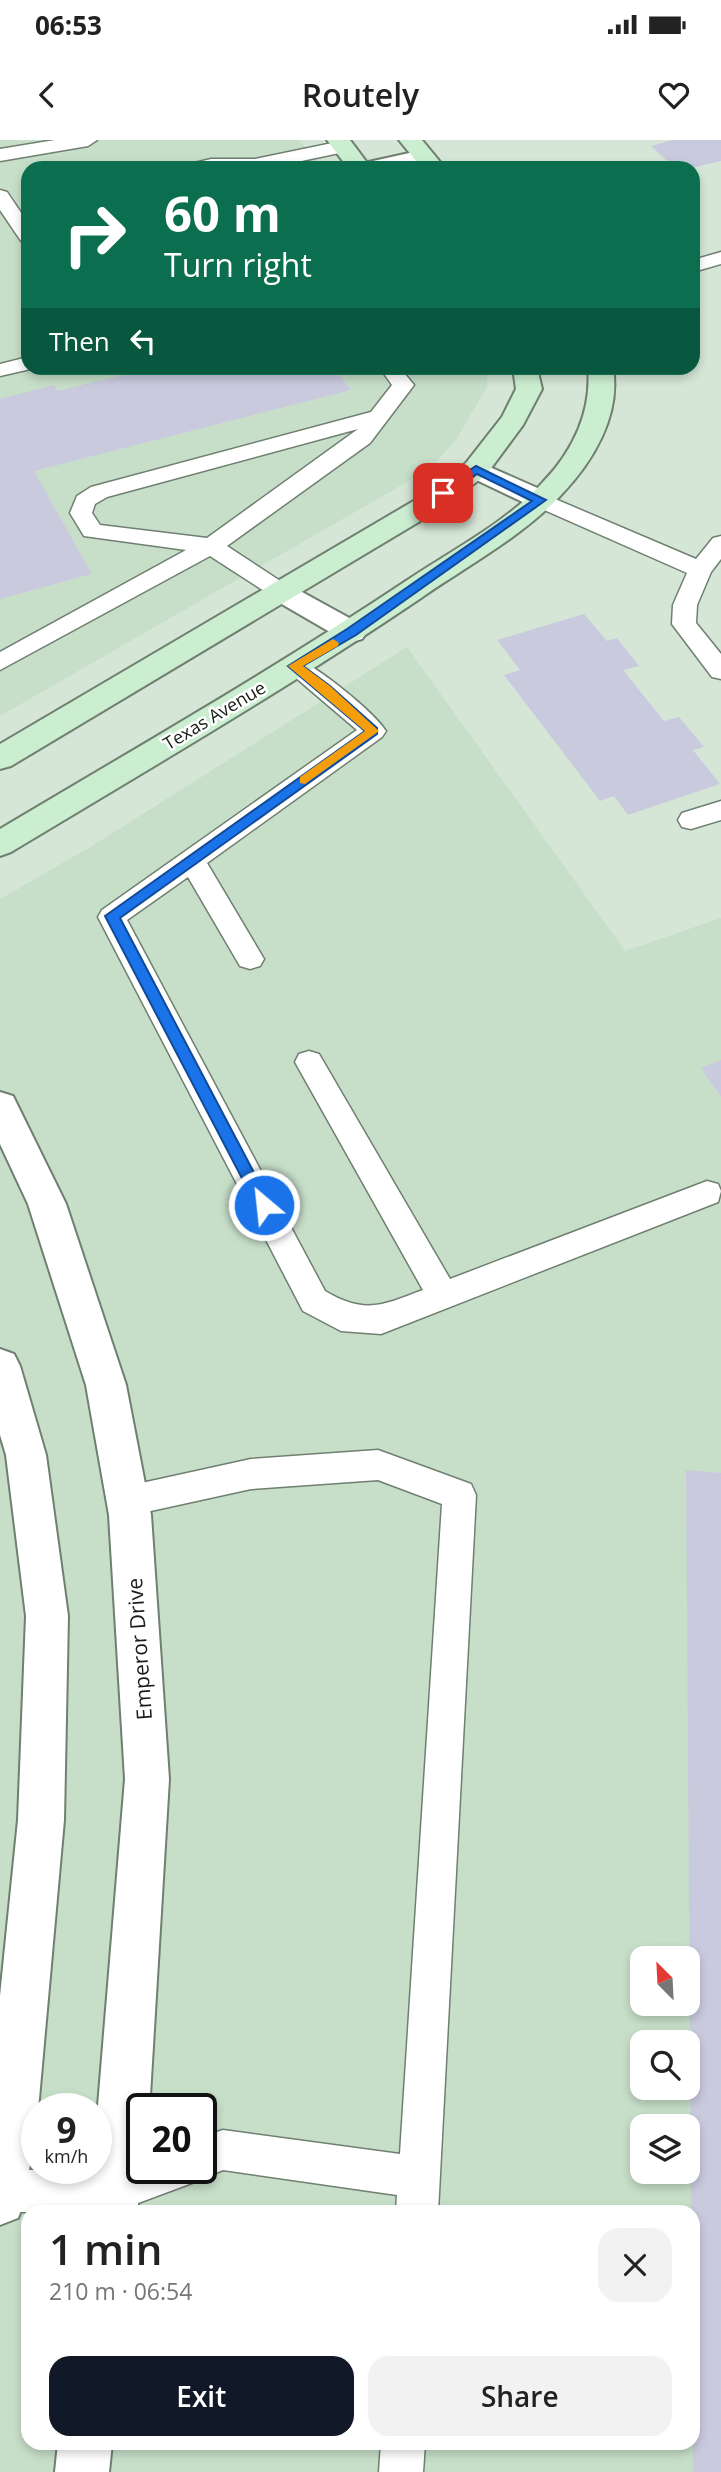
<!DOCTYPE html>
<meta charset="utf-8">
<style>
body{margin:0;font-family:"Open Sans",sans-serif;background:#f2f2f2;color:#222;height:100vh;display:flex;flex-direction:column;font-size:26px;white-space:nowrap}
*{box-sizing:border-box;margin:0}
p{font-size:23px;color:#767676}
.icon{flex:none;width:38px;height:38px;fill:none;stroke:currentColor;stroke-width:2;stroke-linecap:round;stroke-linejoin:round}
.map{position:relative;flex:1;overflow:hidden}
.sheet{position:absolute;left:21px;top:2065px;width:679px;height:245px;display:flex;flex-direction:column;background:#fff;border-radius:21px;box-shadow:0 4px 10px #0003}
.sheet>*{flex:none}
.top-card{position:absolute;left:21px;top:21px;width:679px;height:214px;border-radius:21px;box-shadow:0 4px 10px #0003;background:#0b6e4f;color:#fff;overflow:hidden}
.needle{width:46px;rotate:336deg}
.buttons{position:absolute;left:630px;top:1806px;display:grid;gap:14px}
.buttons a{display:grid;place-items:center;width:70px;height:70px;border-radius:14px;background:#fff;box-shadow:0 4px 10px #0003;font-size:35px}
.speed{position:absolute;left:21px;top:1953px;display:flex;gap:14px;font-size:35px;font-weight:700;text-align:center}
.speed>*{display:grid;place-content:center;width:91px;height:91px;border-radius:50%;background:#fff;box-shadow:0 4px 10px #0003;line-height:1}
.speed small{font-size:18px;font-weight:400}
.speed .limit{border:4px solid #111;border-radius:10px;background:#fff;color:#111}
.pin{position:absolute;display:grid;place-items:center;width:60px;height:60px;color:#fff;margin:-30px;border-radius:14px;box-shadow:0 4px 10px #0006}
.me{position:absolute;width:77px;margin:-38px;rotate:332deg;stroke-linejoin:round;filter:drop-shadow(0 0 5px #0008)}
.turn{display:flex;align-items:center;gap:24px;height:147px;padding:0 28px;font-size:32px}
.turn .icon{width:91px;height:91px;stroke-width:2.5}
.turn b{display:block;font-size:49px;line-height:60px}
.then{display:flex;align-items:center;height:66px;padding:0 28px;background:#0003;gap:14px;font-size:26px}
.round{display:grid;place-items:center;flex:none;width:74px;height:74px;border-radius:21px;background:#f2f2f2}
.overview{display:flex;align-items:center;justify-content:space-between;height:119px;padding:0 28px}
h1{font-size:42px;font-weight:600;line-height:52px}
.cta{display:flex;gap:14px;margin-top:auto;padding:14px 28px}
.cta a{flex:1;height:80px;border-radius:21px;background:#111827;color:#fff;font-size:28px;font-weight:600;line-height:80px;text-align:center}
.cta a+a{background:#f2f2f2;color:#222}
.status{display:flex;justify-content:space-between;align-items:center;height:49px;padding:0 35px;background:#fff;direction:ltr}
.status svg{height:19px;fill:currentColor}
header{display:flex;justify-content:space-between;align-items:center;height:91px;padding:0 28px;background:#fff;font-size:32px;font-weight:600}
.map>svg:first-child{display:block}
</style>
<div class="status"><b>06:53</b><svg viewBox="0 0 49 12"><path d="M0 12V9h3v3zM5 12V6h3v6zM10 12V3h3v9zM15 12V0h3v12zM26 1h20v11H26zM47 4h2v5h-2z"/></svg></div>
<header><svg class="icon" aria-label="back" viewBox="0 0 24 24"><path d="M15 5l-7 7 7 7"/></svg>Routely<svg class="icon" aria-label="heart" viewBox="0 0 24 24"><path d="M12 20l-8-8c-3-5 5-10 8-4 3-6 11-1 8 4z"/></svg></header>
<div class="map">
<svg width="721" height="2332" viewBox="0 0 721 2332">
<rect width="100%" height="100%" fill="#d5e6d6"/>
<path fill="#c7dfc9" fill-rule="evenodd" d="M0 0H299L323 28H28V228H488L487 247 456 300 428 330 0 576Z
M407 507 625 811 721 778V2332H0V759L92 706ZM642 1818H688V1864H642ZM642 1902H688V1948H642ZM37 1969H96V2028H37ZM142 1969H201V2028H142ZM642 1986H688V2032H642ZM28 2072H693V2303H28Z"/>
<path fill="#cacadf" d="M672 0H721V21L690 28H675L651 6Z
M153 228H333L351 250 34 331 92 434 0 459V259L54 245 57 251Z
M584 474 607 501 617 498 639 526 623 530 664 581 679 577 704 607 693 610 720 644 628 675 614 656 600 661 504 535 520 530 497 500Z
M721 920V957L701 928Z
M686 1330 721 1333V2332H693Z"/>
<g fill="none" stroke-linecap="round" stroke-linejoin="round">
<g stroke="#6f7f70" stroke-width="3">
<path id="lane" d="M55 0H97L88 6 0 21V9Z
M342 1 351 7 349 11 268 28H188L190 24 211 19H255Z
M0 50 7 52 28 83V103L21 101 0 70Z
M721 112V124L693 132V120Z
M28 217V228H35L0 236V224Z
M380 228H400L414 245 370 303 227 406 291 448 295 453 291 458 283 461 275 458 210 416 0 530V512L186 410 84 396 70 373 77 356 91 347 371 272 392 245ZM358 289 207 398 100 385 92 373 95 364 107 357Z
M541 353 696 419 713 398 721 396V419L711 432 697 465 696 483 721 514V539L712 537 672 484 673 465 687 433 533 365 530 360 533 355Z
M294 518C315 524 374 572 386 591L382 597 207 723 264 819 260 826 250 829 240 826 188 737 127 780 325 1151C365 1175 383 1165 423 1150L295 922 299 914 309 911 319 914 450 1139 707 1041 718 1044 721 1051 718 1062 381 1194 341 1191 303 1171 98 777 102 770 357 590 282 526 285 520Z
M721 661V680L691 689 682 687 678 680 682 673Z
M378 1310 471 1344 476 1355 438 2072H396L397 2055 223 2030 201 2039 194 2036 192 2043 114 2072H0V2030H114L142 2020V2028H201V1997L223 1990 400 2014 442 1364 378 1340 251 1349 128 1376 116 1372 111 1361 116 1350 128 1346 251 1319Z
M381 2303H425L423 2332H379Z"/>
</g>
<g stroke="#6f7f70" stroke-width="4">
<path id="street" d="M423 10 431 12 434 17 431 22 404 28H361L364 23Z
M476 321 551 354 555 360 551 366 541 368 531 366 466 335 462 329 466 323Z
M283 444 293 447 362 485 367 492 362 499 352 502 342 499 273 459 269 453 273 447Z
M0 952 13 956 66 1064 126 1245 151 1375 169 1639 150 1956 148 1969H142V2028L137 2072H87L92 2028H96V1990L125 1639 109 1375 86 1245 28 1064 0 1004Z
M0 1209 14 1214 20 1226 46 1315 68 1476 64 1680 39 1959 25 2060 18 2078 0 2085V1856L18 1680 26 1476 6 1315 0 1295Z
M58 2303H112L109 2332H55Z"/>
</g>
<g stroke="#6f7f70" stroke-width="4">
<path id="secondary" d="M327 0H350L371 28H348Z
M399 0H422L445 28H422Z
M513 228H537L542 249 523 285 486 335 437 371 11 626 0 629V604L417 359 466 323 502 277 516 249Z
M588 228H613C621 275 593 322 561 355 522 397 467 426 421 458 288 548 149 629 11 712L0 716V689C136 608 274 529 406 441 452 410 506 383 543 342 573 311 592 271 588 228Z"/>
</g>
<use href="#lane" fill="#fff" fill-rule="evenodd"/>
<use href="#street" fill="#fff" fill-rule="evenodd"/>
<use href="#secondary" fill="#cbeed1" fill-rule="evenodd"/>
</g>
<path fill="#1a73e8" stroke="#114b97" stroke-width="2" d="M476 326 546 360 356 495 303 526 330 546 377 588V594L120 778 271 1065 264 1071 258 1069 105 776 365 591 288 526 347 489 532 361 477 334 447 356H439V351Z"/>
<path fill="#f59e0b" d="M333 499 339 503 338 506 303 526 330 546 379 591 305 644 300 643V637L365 591 288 526Z"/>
<g text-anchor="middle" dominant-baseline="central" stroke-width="5" stroke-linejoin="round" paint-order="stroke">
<g font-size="18" fill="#171d17" stroke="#fff">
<text transform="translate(214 575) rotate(-31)">Texas Avenue</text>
</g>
<g font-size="21" fill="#171d17" stroke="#fff">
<text transform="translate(139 1509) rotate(-94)">Emperor Drive</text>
</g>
</g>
</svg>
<div class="buttons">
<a><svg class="needle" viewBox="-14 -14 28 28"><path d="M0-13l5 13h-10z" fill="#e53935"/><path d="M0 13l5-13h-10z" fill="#767676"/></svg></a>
<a><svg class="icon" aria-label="search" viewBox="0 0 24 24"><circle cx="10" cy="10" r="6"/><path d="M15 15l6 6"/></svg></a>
<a><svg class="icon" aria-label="layers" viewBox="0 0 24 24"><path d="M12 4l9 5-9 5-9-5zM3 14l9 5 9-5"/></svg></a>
</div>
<div class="speed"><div>9<small>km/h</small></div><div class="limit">20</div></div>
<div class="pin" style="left:443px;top:353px;background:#d93025"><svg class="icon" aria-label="arrive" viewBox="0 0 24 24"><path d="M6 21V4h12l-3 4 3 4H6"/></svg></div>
<svg class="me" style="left:264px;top:1065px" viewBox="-20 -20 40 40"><circle r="17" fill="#1a73e8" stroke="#fff" stroke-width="3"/><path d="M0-11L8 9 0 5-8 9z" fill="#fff"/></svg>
<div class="top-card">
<div class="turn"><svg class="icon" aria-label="right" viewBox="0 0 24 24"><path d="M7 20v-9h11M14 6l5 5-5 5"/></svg><div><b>60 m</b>Turn right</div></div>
<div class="then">Then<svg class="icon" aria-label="left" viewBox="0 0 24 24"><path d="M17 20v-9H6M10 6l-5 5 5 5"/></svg></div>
</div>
<section class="sheet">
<div class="overview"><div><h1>1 min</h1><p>210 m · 06:54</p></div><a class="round"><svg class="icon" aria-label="close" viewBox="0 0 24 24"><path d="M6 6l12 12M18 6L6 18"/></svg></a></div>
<div class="cta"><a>Exit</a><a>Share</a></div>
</section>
</div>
